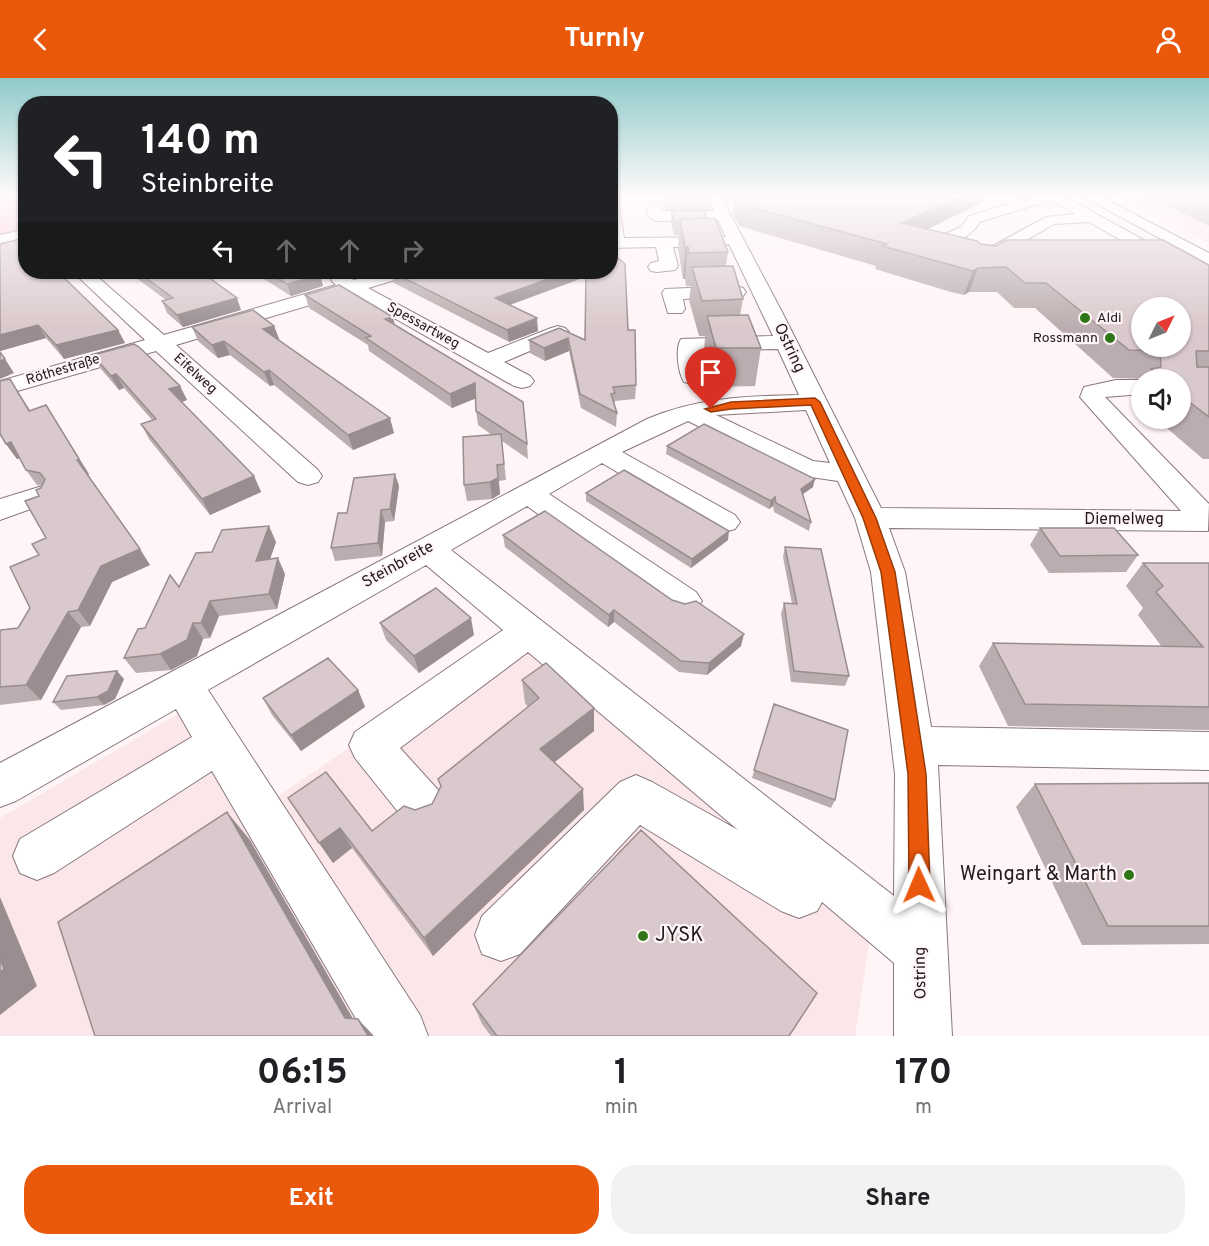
<!DOCTYPE html>
<meta charset="utf-8">
<style>
body{margin:0;font-family:Overpass,sans-serif;background:#f2f2f2;color:#202124;height:100vh;display:flex;flex-direction:column;font-size:22px;white-space:nowrap}
*{box-sizing:border-box;margin:0}
p{font-size:20px;color:#757577}
.icon{flex:none;width:33px;height:33px;fill:none;stroke:currentColor;stroke-width:2;stroke-linecap:round;stroke-linejoin:round}
.map{position:relative;height:958px;overflow:hidden}
.drawer{display:flex;flex-direction:column;background:#fff;flex:1}
.drawer>*{flex:none}
.banner{position:absolute;left:18px;top:18px;width:600px;height:183px;border-radius:24px;box-shadow:0 2px 4px #0004;background:#202124;color:#fff;overflow:hidden}
.needle{width:39px;rotate:47deg}
.buttons{position:absolute;left:1131px;top:219px;display:grid;gap:12px}
.buttons a{display:grid;place-items:center;width:60px;height:60px;border-radius:50%;background:#fff;box-shadow:0 2px 4px #0004;font-size:30px}
.pin{position:absolute;display:grid;place-items:center;width:51px;height:51px;color:#fff;margin:-62px -26px;border-radius:50% 50% 50% 0;rotate:-45deg;box-shadow:0 0 6px #0007}
.pin .icon{rotate:45deg}
.me{position:absolute;width:66px;margin:-33px;rotate:359deg;stroke-linejoin:round;filter:drop-shadow(0 0 4px #0008)}
.turn{display:flex;align-items:center;gap:21px;height:126px;padding:0 24px;font-size:27px}
.turn .icon{width:78px;height:78px;stroke-width:2.5}
.turn b{display:block;font-size:42px;line-height:51px}
.lanes{display:flex;align-items:center;height:57px;padding:0 24px;background:#0003;justify-content:center;gap:30px;direction:ltr}
.lanes .off{opacity:.35}
.eta{display:flex;justify-content:space-evenly;align-items:center;height:102px;text-align:center}
.eta b{font-size:36px;font-weight:700;line-height:42px}
.cta{display:flex;gap:12px;margin-top:auto;padding:12px 24px}
.cta a{flex:1;height:69px;border-radius:24px;background:#ea580c;color:#fff;font-size:24px;font-weight:700;line-height:69px;text-align:center}
.cta a+a{background:#f2f2f2;color:#202124}
header{display:flex;justify-content:space-between;align-items:center;height:78px;padding:0 24px;background:#ea580c;color:#fff;font-size:27px;font-weight:700}
.map>svg:first-child{display:block}
</style>
<header><svg class="icon" aria-label="back" viewBox="0 0 24 24"><path d="M15 5l-7 7 7 7"/></svg>Turnly<svg class="icon" aria-label="person" viewBox="0 0 24 24"><circle cx="12" cy="8" r="4"/><path d="M4 21q1-7 8-7t8 7"/></svg></header>
<div class="map">
<svg width="1209" height="958" viewBox="0 0 1209 958">
<rect width="100%" height="100%" fill="#fff4f6"/>
<path fill="#fbe6ea" d="M1108 117H1209V165Z
M516 556 871 852 855 958H0V740L204 621 274 721Z"/>
<path fill="#f8c5d1" d="M0 117H25V154L0 159Z"/>
<g fill="none" stroke-linecap="round" stroke-linejoin="round">
<g stroke="#88787c" stroke-width="2">
<path id="minor" d="M706 117H720L782 234 881 430 1181 433 1080 319 1084 309 1116 302H1142V316L1105 319 1209 426 1208 453 889 450 905 494 931 649 1209 654V692L938 687 952 958H894V885L822 824 817 833 799 840 781 833 640 747 520 876 501 883 482 876 475 857 482 838 620 704 636 697 652 704 738 752 528 574 400 670 439 713 446 729 439 745 423 751 407 745 355 680 349 667 355 654 503 552 426 487 208 612 420 937 428 958H366L212 693 54 795 37 802 20 795 13 778 20 761 192 659 176 631 16 723 0 729V685L647 341C696 320 747 318 799 317L778 271 701 272 704 299 700 304 692 306 684 304C678 295 675 270 681 261L773 258 729 166 723 168 673 169 678 188 675 192 657 194 651 193 648 189 651 185 659 183 656 169 610 170 612 124 619 128 624 160 726 159 718 142 656 143 648 138 647 130 654 126 659 127 662 133H714ZM806 332 830 385 813 383 716 337ZM688 343 797 397 838 403 855 440 871 494 895 696 894 818 451 472 527 428 672 532 684 536 696 532 702 523 696 514 549 416 602 385 713 451 724 454 735 451 740 444 735 437 622 374Z
M1039 117H1062L1209 198V212L1089 144 1054 146 984 187H972L969 183 972 179 1046 139 1075 136 1051 122 980 144C971 159 951 168 934 172L926 167 928 163 961 149 969 138Z
M26 151V161L0 167V157Z
M73 194H92L164 257 336 207 331 202 333 198 340 196 354 202 385 194H412L409 198 368 210 488 275 551 250 558 248 565 250 569 254 565 258 504 284 530 298 534 303 530 308 522 310 514 308 350 215 176 267 318 392 322 398 318 404 308 407 298 404 156 273 0 318V303L145 262Z
M736 208 743 210 746 214 743 218 683 221 685 231 682 235H668L662 215 665 211Z
M39 409 50 412 54 418 50 424 0 442V421Z"/>
</g>
<g stroke="#88787c" stroke-width="2">
<path id="major" d="M1080 117H1097L1209 175V187Z"/>
</g>
<use href="#minor" fill="#fff" fill-rule="evenodd"/>
<use href="#major" fill="#fff" fill-rule="evenodd"/>
</g>
<path fill="#bbadaf" d="M662 117H712L710 132H666Z
M721 117H986L983 124 928 151 980 166 1209 187V381H1203L1155 340H1180V302L1113 300 1035 230H1014L997 214H969L964 217 951 214 875 191 876 188 739 148 733 136 734 121 725 123Z
M1145 117H1209V148Z
M671 133 707 140 728 174 726 188 743 221 740 237 761 270 755 308 711 309 704 274 705 258H699L689 222 691 208H686L685 201H683L678 171 679 157H674L671 145Z
M0 166 118 252 125 265 64 281 46 260 0 273Z
M128 194H201L241 232 183 249 167 235 162 223 166 222Z
M253 194H315L320 197 323 208 291 218Z
M391 194H610L628 252 636 307 635 321 615 323V329L617 335 616 349 581 330 569 273 545 283 530 275 529 262H585L586 199 510 227 538 253 509 264 394 205Z
M305 217 395 247 527 366 528 381 502 363 506 402 499 403 500 416 492 421 467 423 464 407 492 357 478 347 476 333 475 320 452 330 369 273 368 267 309 230Z
M274 248 279 261 278 262 394 355 353 372 274 307 270 308 230 277 218 280 198 263 192 249Z
M93 277 180 308 187 322 182 324 254 398 261 414 210 437 149 361 141 346 152 342 124 310 119 312 101 291Z
M1142 307V325L1134 319Z
M19 315 30 332 89 396 88 397 150 487 112 504 90 548 81 549 41 622 0 627V553L18 550 30 530 39 477 46 460 39 418 42 408 37 407 26 392 20 380 17 381 6 366Z
M667 368 813 409 803 416 811 444 809 453 774 434 773 428 769 431 666 376Z
M399 408 394 443 385 444 382 478 335 483 331 470 347 435Z
M586 415 728 462 691 490 586 423Z
M1040 450 1138 477 1126 494 1049 495 1030 467Z
M503 457 672 522 741 568 707 597 679 594 614 544 608 549 505 469Z
M276 464 270 481 285 496 277 531 219 538 210 560 203 561 197 578 171 592 136 595 124 580 145 550 179 509 212 474Z
M785 469 849 598 845 608 791 604 781 536 784 525 792 526 783 479Z
M1143 485H1209V652L1008 648 979 588 993 565 1162 569 1138 537 1143 530 1126 508Z
M380 545 474 557 419 595 386 562Z
M124 601 115 621 104 627 61 632 53 624Z
M522 602 594 630V653L555 684 584 732 433 878 352 770 333 785 288 720 372 753 415 732 432 726 528 629 525 625Z
M358 612 365 629 301 673 272 637 263 620Z
M774 626 835 722 831 730 752 700Z
M1209 705V866L1082 867 1016 729 1035 706Z
M473 926 789 958H491L482 946Z"/>
<path fill="#998d8f" d="M726 117H735L734 121 725 123Z
M963 117H986L983 124 895 167 902 145Z
M685 169H688L685 201H683Z
M978 190 969 214 964 217 973 193Z
M568 194H587V198L496 232 495 220Z
M320 197 323 208 291 218 287 206Z
M237 220 241 232 183 249 177 237Z
M393 239 396 252 385 241Z
M537 240 538 253 509 264 507 252Z
M38 247 46 260 0 273V257Z
M274 248 279 261 268 265 263 251Z
M118 252 125 265 64 281 56 267Z
M568 260 569 273 545 283 544 270Z
M224 263 230 277 218 280 212 267Z
M5 281 14 295 0 301V283Z
M269 292 274 307 270 308 264 294Z
M116 296 124 310 119 312 111 298Z
M475 305 477 320 452 330 450 316Z
M180 308 187 322 176 326 169 311Z
M46 327 89 396 87 397 77 382Z
M390 340 394 355 353 372 348 357Z
M11 364 22 379 17 381 6 366Z
M497 387 500 416 492 421 490 404Z
M395 396 399 408 394 443 390 431Z
M254 398 261 414 210 437 202 421Z
M815 401 813 409 799 419 801 411Z
M775 419 773 428 769 431 771 423Z
M381 432 385 444 382 478 378 465Z
M269 448 276 464 264 498 256 483Z
M729 453 728 462 691 490 692 481Z
M140 471 150 487 112 504 90 548 78 532 101 488Z
M278 480 285 496 277 531 269 516Z
M210 523 219 538 210 560 201 545Z
M614 532V544L608 549 609 537Z
M68 534 81 549 41 622 26 607Z
M471 540 474 557 419 595 414 578Z
M193 545 203 561 197 578 171 592 160 576Z
M744 556 741 568 707 597 709 585Z
M117 593 124 601 115 621 104 627 97 619Z
M358 612 365 629 301 673 291 657Z
M594 630V653L543 693 540 671Z
M583 711 584 732 433 878 424 860Z
M227 734 250 762 363 958 345 940Z
M340 750 352 770 333 785 319 765Z
M0 819 37 908 0 937Z
M358 941 374 958H368Z"/>
<path fill="#dac9cc" stroke="#998d8f" stroke-width="1.5" fill-rule="evenodd" d="M736 117H963L902 145 977 163 980 166 996 168 1006 162H1163L1209 187V273H1196L1197 289H1209V339L1180 317V302H1165L1151 291 1161 289 1160 273 1129 272 1046 205H1025L1006 189 978 190 973 193 882 168 887 166 742 127ZM1142 230H1180V268H1142Z
M1200 117H1209V121Z
M671 133H704L707 140 680 141 679 144H675Z
M715 140 728 174 689 175 688 169H685L680 141Z
M24 160 26 162V194H58L118 252 56 267 38 247 0 257V166Z
M610 173 625 186 628 252H635L636 307 613 309 615 315 611 316 617 335 580 316 568 260 544 270 529 262 559 250 585 262 586 194H610Z
M733 188 743 221 702 223 692 189Z
M138 194H201L237 220 177 237 162 223 173 220Z
M267 194H315L320 197 287 206Z
M392 194H568L495 220 537 240 507 252Z
M339 207 393 239 385 241 523 324 527 366 476 333 475 305 450 316 366 260 371 258 305 217Z
M253 232 274 248 263 251 390 340 348 357 269 292 264 294 224 263 212 267 192 249Z
M748 237 761 270H716L707 238Z
M134 266 139 269 180 308 169 311 254 398 202 421 141 346 156 341 116 296 111 298 93 277Z
M0 274 5 281 0 283Z
M10 301 29 333 46 327 79 381 77 382 140 471 101 488 78 532 68 534 26 607 0 609V553L1 552 18 550 30 530 10 489 39 477 32 466 46 460 25 423 39 418 36 412 41 410 45 401 40 395 26 392 11 364 6 366 0 356V303Z
M704 346 815 401 801 411 811 444 776 425 775 419 771 423 667 368Z
M501 356 504 386 497 387 498 400 490 404 464 407 463 359Z
M624 392 729 453 692 481 586 415Z
M395 396 390 431 381 432 378 465 331 470 338 435H347L354 400Z
M545 433 672 522 685 526 696 523 744 556 709 585 681 583 614 532 609 537 503 457Z
M269 448 256 483 278 480 269 516 210 523 201 545H193L187 562 160 576 124 580 138 551 145 550 170 497 179 509 196 475 212 474 222 452Z
M1040 450H1114L1138 477 1060 478Z
M785 469 821 471 849 598 794 593 784 525 797 526Z
M1143 485H1209V629L1025 626 993 565 1203 569 1156 514 1163 508Z
M436 510 471 540 414 578 380 545Z
M328 580 358 612 291 657 263 620Z
M546 585 594 630 540 671 583 711 424 860 340 750 319 765 288 720 326 694 372 753 404 728 415 732 432 726 441 708 438 701 539 620 522 602Z
M117 593 108 613 97 619 53 624 67 598Z
M774 626 848 652 835 722 754 692Z
M1209 705V848H1108L1035 706Z
M227 734 345 940 358 941 368 958H95L58 844Z
M641 752 817 915 789 958H497L473 926Z
M0 881 4 891 0 894Z"/>
<linearGradient id="sky" x2="0" y2="1"><stop stop-color="#90caca"/><stop offset="0.47" stop-color="#fffafb"/><stop offset="1" stop-color="#fffafb" stop-opacity="0"/></linearGradient>
<rect width="1209" height="251" fill="url(#sky)"/>
<path fill="#ea580c" stroke="#983908" stroke-width="1.5" d="M815 320 820 324 876 440 895 494 926 696 930 807 927 814 919 817 912 814 909 807 908 696 881 494 863 440 811 327 731 331 711 334 705 331 731 324Z"/>
<g fill="#2f7618" stroke="#fff4f6" stroke-width="2">
<circle cx="1085" cy="240" r="6"/>
<circle cx="1110" cy="260" r="6"/>
<circle cx="1129" cy="797" r="6"/>
<circle cx="643" cy="858" r="6"/>
</g>
<g text-anchor="middle" dominant-baseline="central" stroke-width="4.5" stroke-linejoin="round" paint-order="stroke">
<g font-size="14" fill="#211b1c" stroke="#fff4f6" text-anchor="start">
<text x="1097" y="240">Aldi</text>
<text x="1098" y="260" text-anchor="end">Rossmann</text>
</g>
<g font-size="14" fill="#211b1c" stroke="#fff4f6">
<text transform="translate(423 248) rotate(29)">Spessartweg</text>
<text transform="translate(63 292) rotate(-17)">Röthestraße</text>
<text transform="translate(195 296) rotate(42)">Eifelweg</text>
</g>
<g font-size="16" fill="#211b1c" stroke="#fff4f6">
<text transform="translate(789 270) rotate(65)">Ostring</text>
<text x="1124" y="442">Diemelweg</text>
<text transform="translate(398 487) rotate(-29)">Steinbreite</text>
<text transform="translate(921 895) rotate(-91)">Ostring</text>
</g>
<g font-size="20" fill="#211b1c" stroke="#fff4f6" text-anchor="end">
<text x="1117" y="797">Weingart &amp; Marth</text>
<text x="655" y="858" text-anchor="start">JYSK</text>
</g>
</g>
</svg>
<div class="buttons">
<a><svg class="needle" viewBox="-14 -14 28 28"><path d="M0-13l5 13h-10z" fill="#e53935"/><path d="M0 13l5-13h-10z" fill="#757577"/></svg></a>
<a><svg class="icon" aria-label="sound" viewBox="0 0 24 24"><path d="M4 9h4l5-4v14l-5-4H4zM17 9q2 3 0 6"/></svg></a>
</div>
<div class="pin" style="left:711px;top:331px;background:#d93025"><svg class="icon" aria-label="arrive" viewBox="0 0 24 24"><path d="M6 21V4h12l-3 4 3 4H6"/></svg></div>
<svg class="me" style="left:919px;top:807px" viewBox="-20 -20 40 40"><path d="M0-17L14 15 0 8-14 15z" fill="#ea580c" stroke="#fff" stroke-width="4"/></svg>
<div class="banner">
<div class="turn"><svg class="icon" aria-label="left" viewBox="0 0 24 24"><path d="M17 20v-9H6M10 6l-5 5 5 5"/></svg><div><b>140 m</b>Steinbreite</div></div>
<div class="lanes"><svg class="icon" aria-label="left" viewBox="0 0 24 24"><path d="M17 20v-9H6M10 6l-5 5 5 5"/></svg><svg class="icon off" aria-label="ahead" viewBox="0 0 24 24"><path d="M12 20V5M6 11l6-6 6 6"/></svg><svg class="icon off" aria-label="ahead" viewBox="0 0 24 24"><path d="M12 20V5M6 11l6-6 6 6"/></svg><svg class="icon off" aria-label="right" viewBox="0 0 24 24"><path d="M7 20v-9h11M14 6l5 5-5 5"/></svg></div>
</div>
</div>
<section class="drawer">
<div class="eta">
<div><b>06:15</b><p>Arrival</p></div>
<div><b>1</b><p>min</p></div>
<div><b>170</b><p>m</p></div>
</div>
<div class="cta"><a>Exit</a><a>Share</a></div>
</section>
